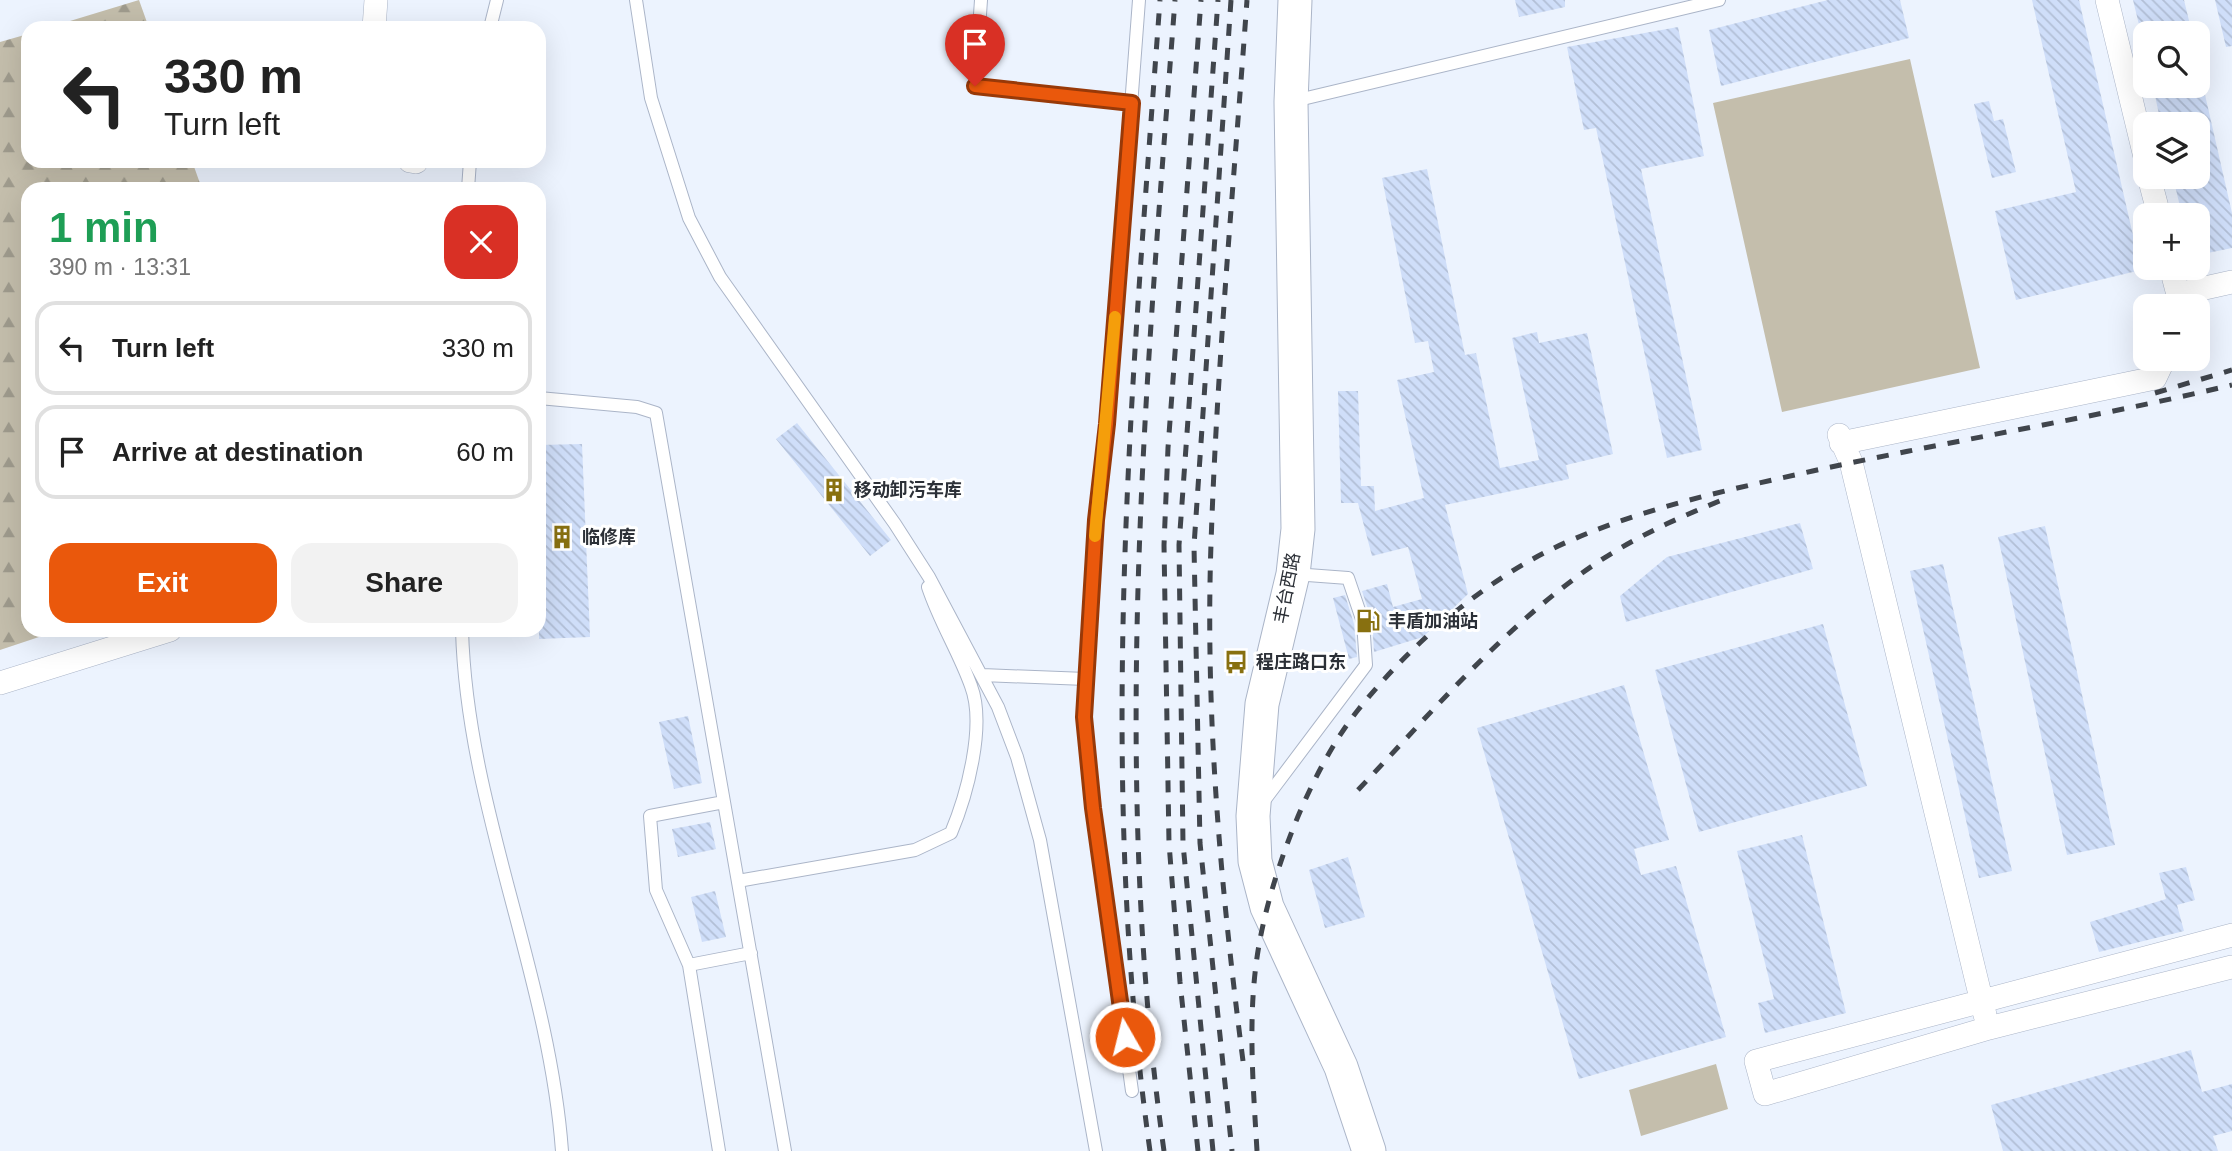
<!DOCTYPE html>
<meta charset="utf-8">
<style>
body{margin:0;font-family:Arial,"Noto Sans SC",sans-serif;background:#f2f2f2;color:#222;height:100vh;display:flex;flex-direction:column;font-size:26px;white-space:nowrap}
*{box-sizing:border-box;margin:0}
p{font-size:23px;color:#767676}
.icon{flex:none;width:38px;height:38px;fill:none;stroke:currentColor;stroke-width:2;stroke-linecap:round;stroke-linejoin:round}
.map{position:relative;flex:1;overflow:hidden}
.drawer{position:absolute;left:21px;top:182px;width:525px;height:455px;display:flex;flex-direction:column;background:#fff;border-radius:21px;box-shadow:0 7px 28px #0002}
.drawer>*{flex:none}
.banner{position:absolute;left:21px;top:21px;width:525px;height:147px;border-radius:21px;box-shadow:0 7px 28px #0002;background:#fff;color:#222;overflow:hidden}
.buttons{position:absolute;left:2133px;top:21px;display:grid;gap:14px}
.buttons a{display:grid;place-items:center;width:77px;height:77px;border-radius:14px;background:#fff;box-shadow:0 7px 28px #0002;font-size:35px}
.pin{position:absolute;display:grid;place-items:center;width:60px;height:60px;color:#fff;margin:-72px -30px;border-radius:50% 50% 50% 0;rotate:-45deg;box-shadow:0 0 7px #0007}
.pin .icon{rotate:45deg}
.me{position:absolute;width:77px;margin:-38px;rotate:352deg;stroke-linejoin:round;filter:drop-shadow(0 0 5px #0008)}
.turn{display:flex;align-items:center;gap:24px;height:147px;padding:0 28px;font-size:32px}
.turn .icon{width:91px;height:91px;stroke-width:2.5}
.turn b{display:block;font-size:49px;line-height:60px}
.round{display:grid;place-items:center;flex:none;width:74px;height:74px;border-radius:21px;background:#f2f2f2}
.headline{display:flex;align-items:center;justify-content:space-between;height:119px;padding:0 28px}
h1{font-size:42px;font-weight:600;line-height:52px;color:#1e9e55}
.action{display:flex;gap:14px;margin-top:auto;padding:14px 28px}
.action a{flex:1;height:80px;border-radius:21px;background:#ea580c;color:#fff;font-size:28px;font-weight:600;line-height:80px;text-align:center}
.action a+a{background:#f2f2f2;color:#222}
ul{padding:0;list-style:none}
li{display:flex;align-items:center;gap:21px;height:94px;margin:0 14px 10px;padding:0 14px;border:4px solid #e0e0e0;border-radius:21px}
li div{flex:1}
li b{display:block;font-size:26px}
li em{font-style:normal}
.map>svg:first-child{display:block}
</style>
<div class="map">
<svg width="2232" height="1151" viewBox="0 0 2232 1151">
<defs>
<pattern id="forest-firs" width="22" height="20" patternUnits="userSpaceOnUse" patternTransform="scale(1.75)"><rect width="22" height="20" fill="#c4beac"/><path d="M5 1l3.5 6h-7zM16 11l3.5 6h-7z" fill="#9f9b8d"/></pattern>
<pattern id="building-back-hatch" width="6" height="6" patternUnits="userSpaceOnUse" patternTransform="scale(1.75)"><rect width="6" height="6" fill="#cfdef9"/><path d="M-1 5l2 2M0 0l6 6M5-1l2 2" fill="none" stroke="#b2bfd6"/></pattern>
</defs>
<rect width="100%" height="100%" fill="#ecf3fe"/>
<path fill="#c4beac" d="M1910 59 1980 368 1782 412 1713 103Z
M1716 1064 1728 1109 1641 1136 1629 1090Z"/>
<path fill="url(#forest-firs)" d="M139 0 149 28H47Z
M28 34V161H192L202 189H28V630H60L0 650V42Z"/>
<path fill="url(#building-back-hatch)" d="M1515 0H1565V7L1519 17Z
M1828 0H1900L1909 38 1721 86 1709 30Z
M2032 0H2079L2141 270 2016 300 1995 211 2076 192Z
M2133 0H2184L2192 33H2141Z
M2215 0H2232V46L2226 47Z
M1678 27 1704 156 1641 169 1702 450 1667 458 1596 128 1584 130 1567 47Z
M2153 86H2203L2232 213V248L2198 255V215H2182L2173 177H2198V124H2161Z
M1989 101 1994 121 2003 119 2016 172 1992 178 1974 104Z
M1427 169 1465 355 1476 353 1500 468 1539 460 1512 338 1537 332 1539 343 1587 333 1613 454 1566 465 1569 479 1445 505 1468 594 1423 637 1374 652 1372 621 1362 591 1387 584 1393 607 1422 599 1408 547 1372 556 1358 503H1341L1338 391H1358L1361 486H1374L1375 511 1424 498 1397 380 1434 372 1428 341 1415 343 1382 178Z
M797 423 891 540 870 556 776 439Z
M582 444 590 637 539 639V445Z
M1800 523 1813 569 1626 622 1620 596 1667 557Z
M2045 526 2115 845 2067 855 1998 537Z
M1943 564 2012 871 1979 878 1910 571Z
M1345 595 1354 624 1357 657 1349 659 1333 598Z
M1823 624 1867 786 1699 832 1655 670Z
M1624 685 1669 840 1634 849 1641 875 1676 866 1726 1037 1579 1079 1477 728Z
M688 716 702 783 674 789 659 722Z
M710 822 716 849 678 857 672 829Z
M1802 835 1846 1013 1765 1033 1758 1003 1774 999 1737 851Z
M1348 857 1365 917 1325 928 1309 870Z
M2186 867 2195 900 2177 905 2184 931 2099 952 2090 922 2166 899 2159 873Z
M715 891 726 937 702 942 691 897Z
M2191 1050 2202 1092 2232 1084V1131L2213 1136 2218 1151H2003L1991 1105Z"/>
<g fill="none" stroke-linecap="round" stroke-linejoin="round">
<g stroke="#abb5c8" stroke-width="14">
<path id="service" d="M636 0 651 98 689 218 720 277 895 524 929 577 998 707 1017 757 1040 840 1096 1151
M981 0 975 86 1131 103
M490 28 497 0
M1294 101 1719 0
M468 189 470 161
M539 398 637 407 656 413 785 1151
M462 630C467 808 549 974 562 1151
M982 675 1086 679
M1263 802 1366 665 1363 622 1348 578 1294 574
M738 881 915 850 951 833C967 795 986 725 971 686 959 652 940 623 928 587
M689 965 751 953
M1132 1091 1093 808 1084 717 1096 520 1107 424 1139 0
M719 1151 689 965 656 890 650 816 724 802"/>
</g>
<g stroke="#abb5c8" stroke-width="24">
<path id="minor" d="M2107 0 2146 161
M374 28 376 0
M410 161 416 162
M2149 177 2159 215
M2171 268 2181 306
M2178 294 2232 282
M1839 435 1851 462 1985 1015
M1841 443 2155 378 2164 359
M0 683 170 630
M2232 935 1756 1061 1765 1094 1989 1028 2232 967"/>
</g>
<g stroke="#abb5c8" stroke-width="35">
<path id="secondary" d="M1295 0 1291 102 1298 529 1293 574 1262 704 1253 816 1255 861 1267 907 1341 1067 1369 1151"/>
</g>
<use href="#service" stroke="#fff" stroke-width="12"/>
<use href="#minor" stroke="#fff" stroke-width="23"/>
<use href="#secondary" stroke="#fff" stroke-width="33"/>
<path stroke="#40454c" stroke-width="5" stroke-dasharray="12 12" stroke-linecap="butt" d="M1231 0 1194 546 1200 843 1232 1151
M2155 393 2232 370
M1358 790C1433 711 1507 623 1598 562 1639 535 1682 516 1727 498
M1243 1061C1221 890 1205 716 1211 544 1217 363 1234 181 1247 0
M1150 1151C1096 768 1132 384 1160 0
M1164 1151C1110 768 1146 384 1175 0
M1198 1151 1180 982 1169 843 1164 545 1168 448 1201 0
M1213 1151 1183 844 1179 545 1218 0
M1257 1151C1253 1082 1247 1013 1259 945 1272 871 1311 769 1358 710 1413 641 1492 573 1574 539 1646 508 1723 491 1799 474 1943 442 2089 419 2232 385"/>
</g>
<g fill="none" stroke-linecap="round" stroke-linejoin="round">
<g stroke="#983908" stroke-width="18">
<path id="route" d="M975 86 1132 103 1107 424 1096 520 1084 717 1093 808 1125 1037"/>
</g>
<use href="#route" stroke="#ea580c" stroke-width="12"/>
<path stroke="#f59e0b" stroke-width="12" d="M1095 536 1115 317"/>
</g>
<defs>
<g id="building-bare" transform="scale(1.89)"><path d="M-4-6H4V6H1V3H-1V6H-4ZM-2.5-4.3h1.7v1.8h-1.7ZM.8-4.3h1.7v1.8H.8ZM-2.5-1h1.7V.8h-1.7ZM.8-1h1.7V.8H.8Z" fill="#887010" stroke="#fff" stroke-width="2.5" paint-order="stroke"/></g>
<g id="fuel-bare" transform="scale(1.89)"><path d="M-5.5-6h7V0h2V4h1.3V-2.5L3-4.5l.8-.8L6-3V5H2.5V1h-1V6h-7ZM-4.2-4.7v3.2H.2V-4.7Z" fill="#887010" stroke="#fff" stroke-width="2.5" paint-order="stroke"/></g>
<g id="bus-bare" transform="scale(1.89)"><path d="M-5-6H5V4H4V6H2V4H-2V6H-4V4H-5ZM-3.5-4V0h7V-4ZM-3.5 1.2v1.5H-2V1.2ZM2 1.2v1.5H3.5V1.2Z" fill="#887010" stroke="#fff" stroke-width="2.5" paint-order="stroke"/></g>
</defs>
<g fill-rule="evenodd">
<use href="#building-bare" x="834" y="490"/>
<use href="#building-bare" x="562" y="537"/>
<use href="#fuel-bare" x="1368" y="621"/>
<use href="#bus-bare" x="1236" y="662"/>
</g>
<g text-anchor="middle" dominant-baseline="central" stroke-width="6" stroke-linejoin="round" paint-order="stroke">
<g font-size="18" font-weight="bold" fill="#2c3037" stroke="#fff" text-anchor="start">
<text x="854" y="490">移动卸污车库</text>
<text x="582" y="537">临修库</text>
<text x="1388" y="621">丰盾加油站</text>
<text x="1256" y="662">程庄路口东</text>
</g>
<g font-size="18" fill="#2c3037" stroke="#fff">
<text transform="translate(1287 588) rotate(-79)">丰台西路</text>
</g>
</g>
</svg>
<div class="buttons">
<a><svg class="icon" aria-label="search" viewBox="0 0 24 24"><circle cx="10" cy="10" r="6"/><path d="M15 15l6 6"/></svg></a>
<a><svg class="icon" aria-label="layers" viewBox="0 0 24 24"><path d="M12 4l9 5-9 5-9-5zM3 14l9 5 9-5"/></svg></a>
<a>+</a>
<a>−</a>
</div>
<div class="pin" style="left:975px;top:86px;background:#d93025"><svg class="icon" aria-label="arrive" viewBox="0 0 24 24"><path d="M6 21V4h12l-3 4 3 4H6"/></svg></div>
<svg class="me" style="left:1125px;top:1037px" viewBox="-20 -20 40 40"><circle r="17" fill="#ea580c" stroke="#fff" stroke-width="3"/><path d="M0-11L8 9 0 5-8 9z" fill="#fff"/></svg>
<div class="banner">
<div class="turn"><svg class="icon" aria-label="left" viewBox="0 0 24 24"><path d="M17 20v-9H6M10 6l-5 5 5 5"/></svg><div><b>330 m</b>Turn left</div></div>
</div>
<section class="drawer">
<div class="headline"><div><h1>1 min</h1><p>390 m · 13:31</p></div><a class="round" style="background:#d93025;color:#fff"><svg class="icon" aria-label="close" viewBox="0 0 24 24"><path d="M6 6l12 12M18 6L6 18"/></svg></a></div>
<ul>
<li><svg class="icon" aria-label="left" viewBox="0 0 24 24"><path d="M17 20v-9H6M10 6l-5 5 5 5"/></svg><div><b>Turn left</b></div><em>330 m</em></li>
<li><svg class="icon" aria-label="arrive" viewBox="0 0 24 24"><path d="M6 21V4h12l-3 4 3 4H6"/></svg><div><b>Arrive at destination</b></div><em>60 m</em></li>
</ul>
<div class="action"><a>Exit</a><a>Share</a></div>
</section>
</div>
